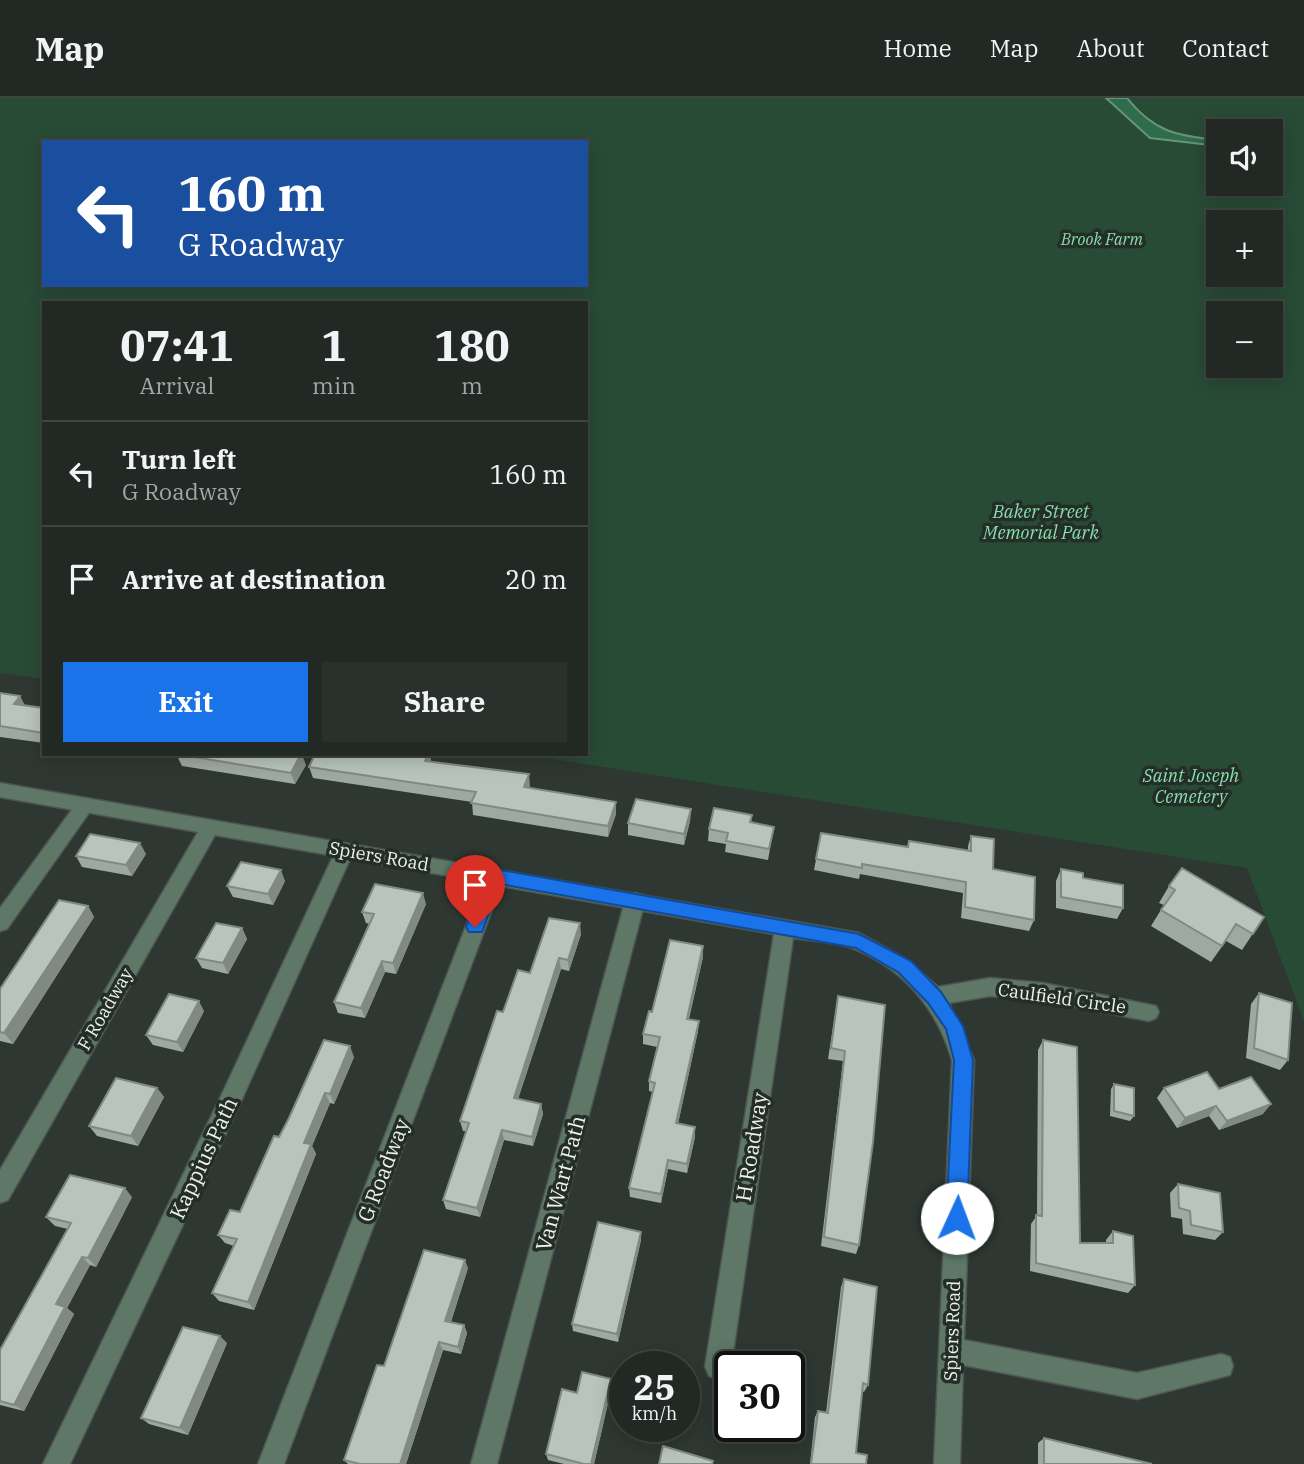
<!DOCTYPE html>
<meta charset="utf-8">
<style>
body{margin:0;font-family:"IBM Plex Serif",serif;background:#2a312d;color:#f1f3f6;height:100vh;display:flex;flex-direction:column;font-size:26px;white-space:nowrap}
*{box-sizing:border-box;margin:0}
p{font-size:23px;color:#a2a6a7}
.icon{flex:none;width:38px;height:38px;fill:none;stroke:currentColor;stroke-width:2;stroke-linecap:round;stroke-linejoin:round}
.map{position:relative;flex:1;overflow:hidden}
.drawer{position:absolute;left:42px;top:203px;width:546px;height:455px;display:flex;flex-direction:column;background:#222925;border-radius:0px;box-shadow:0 4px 18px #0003,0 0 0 2px #3f4542}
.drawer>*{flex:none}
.top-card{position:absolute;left:42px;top:42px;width:546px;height:147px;border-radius:0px;box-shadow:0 4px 18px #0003,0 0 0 2px #3f4542;background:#1a4fa0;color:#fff;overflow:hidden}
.tools{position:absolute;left:1206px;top:21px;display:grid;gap:14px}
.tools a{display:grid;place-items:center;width:77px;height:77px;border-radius:0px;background:#222925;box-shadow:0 4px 18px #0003,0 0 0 2px #3f4542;font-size:35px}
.speed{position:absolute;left:609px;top:1253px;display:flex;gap:14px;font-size:35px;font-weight:700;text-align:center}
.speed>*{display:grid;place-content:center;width:91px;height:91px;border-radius:50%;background:#222925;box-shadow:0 4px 18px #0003,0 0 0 2px #3f4542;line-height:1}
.speed small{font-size:18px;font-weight:400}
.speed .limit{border:4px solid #111;border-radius:10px;background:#fff;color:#111}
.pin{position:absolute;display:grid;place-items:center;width:60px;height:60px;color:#fff;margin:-72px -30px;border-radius:50% 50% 50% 0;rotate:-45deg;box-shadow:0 0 7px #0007}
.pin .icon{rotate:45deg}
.me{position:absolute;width:77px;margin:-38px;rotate:2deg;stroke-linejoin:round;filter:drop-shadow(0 0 5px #0008)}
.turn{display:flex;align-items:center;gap:24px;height:147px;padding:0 21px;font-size:32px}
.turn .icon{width:91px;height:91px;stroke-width:2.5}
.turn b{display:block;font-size:49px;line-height:60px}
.eta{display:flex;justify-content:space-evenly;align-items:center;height:119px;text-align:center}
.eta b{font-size:42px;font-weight:700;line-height:49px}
.button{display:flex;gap:14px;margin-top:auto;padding:14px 21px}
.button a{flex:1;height:80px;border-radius:0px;background:#1a73e8;color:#fff;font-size:28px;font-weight:700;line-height:80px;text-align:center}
.button a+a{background:#2a312d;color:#f1f3f6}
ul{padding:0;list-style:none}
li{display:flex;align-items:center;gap:21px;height:105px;padding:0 21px;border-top:2px solid #3f4542}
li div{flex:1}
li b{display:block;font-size:26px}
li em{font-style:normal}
header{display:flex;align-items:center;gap:42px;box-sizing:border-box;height:98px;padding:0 35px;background:#222925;border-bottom:2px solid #3f4542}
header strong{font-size:33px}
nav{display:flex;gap:38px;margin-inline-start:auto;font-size:24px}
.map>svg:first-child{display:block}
</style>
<header>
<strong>Map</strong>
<nav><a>Home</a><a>Map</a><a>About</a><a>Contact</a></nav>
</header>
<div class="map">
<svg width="1304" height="1366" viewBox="0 0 1304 1366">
<rect width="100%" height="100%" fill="#2e3731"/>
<path fill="#284b36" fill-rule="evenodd" d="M0 0H1304V923L1247 770 521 656H586V205H44V581L0 575ZM1218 33H1270V86H1218ZM44 44H586V187H44ZM1218 124H1270V177H1218ZM1218 215H1270V268H1218Z"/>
<path fill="#2f6c4a" stroke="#68947b" stroke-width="2" d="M1106 0H1127C1154 34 1177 38 1218 42V48L1150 40Z"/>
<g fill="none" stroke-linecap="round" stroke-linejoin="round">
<g stroke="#4c554f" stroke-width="3">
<path id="pedestrian" d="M85 700 91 702 94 707 91 712 7 831 0 833V810L79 702Z
M345 745 351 747 354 752 238 1010 70 1366H43L222 996 336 752 339 747Z
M635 795 642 797 645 803 497 1366H471L625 803 628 797Z"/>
</g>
<g stroke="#4c554f" stroke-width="3">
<path id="minor" d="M0 685 859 835 904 860 938 889 990 880 1043 885 1156 908 1159 914 1156 920 1149 923 1043 903 990 898 949 905 974 962 964 1242 1137 1275 1221 1256 1230 1259 1233 1268 1230 1277 1137 1301 963 1267 960 1366H934L952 962C937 912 906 873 857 852 839 844 813 843 793 840L731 1269 727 1278 718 1282 709 1278 705 1269 774 836 501 788 284 1366H258L483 784 215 737 8 1102 0 1105V1072L198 734 0 699Z"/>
</g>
<use href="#pedestrian" fill="#5e7767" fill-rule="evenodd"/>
<use href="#minor" fill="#5e7767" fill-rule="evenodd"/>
</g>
<path fill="#9ea9a2" d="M0 595 20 598 25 608 44 610V645L0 639Z
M176 656 306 667 295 686 182 668Z
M402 656H430L431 664 529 676V690L616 704V716L608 739 473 717 472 704 313 680 309 669 401 658Z
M691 711 690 723 684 747 628 737V725Z
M752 717 751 725 774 729 768 762 725 754 726 746 708 743 709 731Z
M821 735 907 749 909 743 968 753V748L971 738 993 771 1034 822 1029 833 961 820 963 795 860 776 859 781 814 772Z
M146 756 132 778 82 769 76 758Z
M1061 771 1083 780 1123 810 1117 821 1056 810V783Z
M285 783 273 807 233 799 227 788Z
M1169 788 1264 819 1242 852 1226 843 1211 864 1151 828 1164 807 1159 805Z
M426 806 396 876 385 874 365 920 338 915 334 904 370 826 366 825 362 814Z
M88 808 94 819 13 946 0 943V891Z
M242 830 247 841 228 876 202 870 196 860Z
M581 836 569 873 561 871 518 1001 541 1006 543 1016 533 1048 504 1042 480 1119 446 1111 443 1102 466 1033H463L460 1023 530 875Z
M703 859 689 921 698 933 678 1026 695 1039 687 1075 668 1071 661 1105 630 1099 629 1090 653 994 649 993V983L657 949 643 946V936L652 914Z
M1259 895 1288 962 1280 972 1246 960 1251 906Z
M838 898 885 907 859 1147 856 1156 821 1148 843 963 828 961Z
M204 913 183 954 153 947 146 937Z
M1043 942 1080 1145H1106V1142L1113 1133 1135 1187 1128 1195 1030 1173 1031 1126 1037 1117 1038 952Z
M354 959 334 1006 330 1005 312 1048 316 1056 254 1212 219 1203 212 1195 234 1148 225 1145 218 1137 240 1114 279 1039Z
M1114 986 1134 1018 1130 1023 1110 1018 1111 991Z
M157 990 164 999 138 1048 97 1038 89 1028Z
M1164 990 1219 991 1263 1016 1219 1032 1209 1018 1177 1030 1157 1000Z
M1178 1086 1223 1134 1215 1142 1183 1136 1182 1121 1171 1119 1170 1095Z
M132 1099 96 1169 90 1167 67 1210 74 1216 24 1313 0 1307V1252L68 1131 55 1128 46 1119Z
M641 1134V1142L618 1244 573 1233 572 1226Z
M468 1170 451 1224 464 1227 467 1235 461 1256 443 1252 406 1366H348L344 1362 384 1268Z
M844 1181 868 1287 864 1294 862 1293 856 1355 866 1366H810L815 1319 818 1313 826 1315 841 1189Z
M227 1245 188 1337 149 1326 141 1320Z
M612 1288 594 1366H564L548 1362 546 1356 577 1295Z
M1044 1340 1152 1366H1038V1345Z"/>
<path fill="#818984" d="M20 598 26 610 14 606Z
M301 656H302L306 667 295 686 291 675Z
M428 656H430L431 665 425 663Z
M529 676 530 688 526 701 524 689Z
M616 704V716L608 739V728Z
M691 711 690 723 684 747V736Z
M140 745 146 756 132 778 126 767Z
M281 772 285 783 273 807 268 796Z
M423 795 426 806 396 876 393 865Z
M88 808 94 819 13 946 4 935Z
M580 825 581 836 569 873 568 862Z
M242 830 247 841 228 876 223 865Z
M703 848V859L686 931 687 921Z
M559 860 561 871 515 1010 514 1000Z
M382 863 385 874 365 920 361 910Z
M199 903 204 913 183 954 177 944Z
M699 923 698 933 676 1035V1025Z
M350 948 354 959 334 1006 330 996Z
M157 990 164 999 138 1048 131 1038Z
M325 995 330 1005 312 1048 316 1056 254 1212 248 1204 304 1045Z
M541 1006 543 1016 533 1048 532 1039Z
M1271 1006 1263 1016 1219 1032 1227 1023Z
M1216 1008 1209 1018 1177 1030 1185 1020Z
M695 1029V1039L687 1075V1066Z
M502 1032 504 1042 480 1119 477 1110Z
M668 1062V1071L661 1105V1096Z
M125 1090 132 1099 96 1169 88 1160Z
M641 1134V1142L618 1244 617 1236Z
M82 1159 90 1167 67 1210 74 1216 24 1313 14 1307 56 1206Z
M465 1162 468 1170 449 1230 445 1223Z
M464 1227 467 1235 461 1256 458 1249Z
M220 1238 227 1245 188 1337 180 1330Z
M439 1244 443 1252 406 1366H400Z
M611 1281 612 1288 594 1366H591Z"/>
<path fill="#b8c4bc" stroke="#818984" stroke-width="2" d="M0 595 20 598 14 606 44 610V635L0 628Z
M176 656H301L291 675Z
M315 656H388L401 658 402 656H428L425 663 529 676 524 689 616 704 608 728 471 705 476 694 309 669Z
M636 701 691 711 684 736 628 725Z
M714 710 752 717 750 724 774 729 769 751 726 743 728 735 709 731Z
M821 735 908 749 909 743 971 753V738L994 741 993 771 1035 779 1034 822 965 809 966 784 862 766V770L816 761Z
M90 736 140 745 126 767 76 758Z
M241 764 281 772 268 796 227 788Z
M1182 770 1264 819 1253 836 1236 826 1222 848 1161 812 1175 792 1169 788Z
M1061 771 1083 775V780L1123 787V810L1061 799Z
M375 786 423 795 393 865 382 863 361 910 334 904 374 816 362 814Z
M59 802 88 808 4 935 0 934V891Z
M549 820 580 825 568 862 559 860 514 1000 541 1006 532 1039 502 1032 477 1110 443 1102 469 1025 460 1023 497 913 503 914 518 872 530 875Z
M216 825 242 830 223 865 196 860Z
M670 842 703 848 687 921 699 923 676 1025 695 1029 687 1066 668 1062 661 1096 629 1090 655 985 649 983 660 939 643 936 649 913 652 914Z
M1259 895 1292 905 1288 962 1254 950Z
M169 896 199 903 177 944 146 937Z
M838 898 885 907 873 1044 859 1147 824 1139 845 953 831 950Z
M324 942 350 948 330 996 325 995 304 1045 311 1046 248 1204 212 1195 237 1141 218 1137 230 1112 240 1114 274 1038 279 1039 289 1020Z
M1043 942 1077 949 1080 1145H1113V1133L1133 1138 1135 1187 1036 1165V1117L1042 1118Z
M1207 974 1219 991 1251 979 1271 1006 1227 1023 1216 1008 1185 1020 1164 990Z
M116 980 157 990 131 1038 89 1028Z
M1114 986 1134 990V1018L1114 1013Z
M70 1077 125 1090 88 1160 82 1159 56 1206 65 1209 14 1307 0 1303V1252L71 1125 46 1119Z
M1178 1086 1220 1095 1223 1134 1191 1127 1190 1113 1179 1110Z
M598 1124 641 1134 617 1236 572 1226Z
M424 1152 465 1162 445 1223 464 1227 458 1249 439 1244 400 1366H360L344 1362 377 1267 384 1268Z
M844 1181 877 1189 868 1287 863 1285 856 1355 867 1357 866 1366H811L818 1313 828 1315Z
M183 1229 220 1238 180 1330 141 1320Z
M582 1274 611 1281 591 1366H584L546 1356 562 1291 577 1295Z
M1044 1340 1152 1366H1044Z
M663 1348 713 1363 712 1366H659Z"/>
<path fill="#1a73e8" stroke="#114b97" stroke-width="2" d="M495 771 859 836 911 863 941 894 963 928 973 962 967 1120 964 1127 957 1130 949 1127 946 1120 954 962 946 931 928 905 898 874 856 850 500 786 482 834H469L466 829 486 778Z"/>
<g text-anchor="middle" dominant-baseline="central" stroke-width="7" stroke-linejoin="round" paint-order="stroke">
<g font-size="16" font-style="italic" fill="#86dfa9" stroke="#242d27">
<text x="1102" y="141">Brook Farm</text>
</g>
<g font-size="18" font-style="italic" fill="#86dfa9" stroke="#242d27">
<text x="1041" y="413">Baker Street<tspan x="1041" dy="21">Memorial Park</tspan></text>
<text x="1191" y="677">Saint Joseph<tspan x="1191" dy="21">Cemetery</tspan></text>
</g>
<g font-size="18" fill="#ecf2ee" stroke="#242d27">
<text transform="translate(379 758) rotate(10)">Spiers Road</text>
<text transform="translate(1062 900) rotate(8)">Caulfield Circle</text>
<text transform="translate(105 911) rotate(-60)">F Roadway</text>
<text transform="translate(952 1233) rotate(-88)">Spiers Road</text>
</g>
<g font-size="21" fill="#ecf2ee" stroke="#242d27">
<text transform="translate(751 1049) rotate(-81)">H Roadway</text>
<text transform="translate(203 1060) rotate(-65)">Kappius Path</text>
<text transform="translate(383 1072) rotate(-69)">G Roadway</text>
<text transform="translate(560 1085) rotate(-75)">Van Wart Path</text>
</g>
</g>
</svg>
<div class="tools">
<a><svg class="icon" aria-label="sound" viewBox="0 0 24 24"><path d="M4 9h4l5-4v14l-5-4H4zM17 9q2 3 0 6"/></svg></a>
<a>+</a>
<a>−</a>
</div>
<div class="speed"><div>25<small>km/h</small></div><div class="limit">30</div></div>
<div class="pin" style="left:475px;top:829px;background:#d93025"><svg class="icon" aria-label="arrive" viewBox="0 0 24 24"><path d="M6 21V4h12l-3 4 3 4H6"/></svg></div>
<svg class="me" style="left:957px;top:1120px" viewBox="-20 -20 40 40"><circle r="19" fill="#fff"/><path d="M0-13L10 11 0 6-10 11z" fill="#1a73e8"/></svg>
<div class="top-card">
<div class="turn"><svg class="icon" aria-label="left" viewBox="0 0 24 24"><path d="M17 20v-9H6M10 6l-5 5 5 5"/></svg><div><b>160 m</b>G Roadway</div></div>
</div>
<section class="drawer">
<div class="eta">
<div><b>07:41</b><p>Arrival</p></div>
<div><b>1</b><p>min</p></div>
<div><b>180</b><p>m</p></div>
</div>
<ul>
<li><svg class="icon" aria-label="left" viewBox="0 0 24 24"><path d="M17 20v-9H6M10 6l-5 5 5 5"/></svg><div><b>Turn left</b><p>G Roadway</p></div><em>160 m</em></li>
<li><svg class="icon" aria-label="arrive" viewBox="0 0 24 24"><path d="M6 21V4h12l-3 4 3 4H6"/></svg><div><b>Arrive at destination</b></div><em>20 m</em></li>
</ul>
<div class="button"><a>Exit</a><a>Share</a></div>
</section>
</div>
